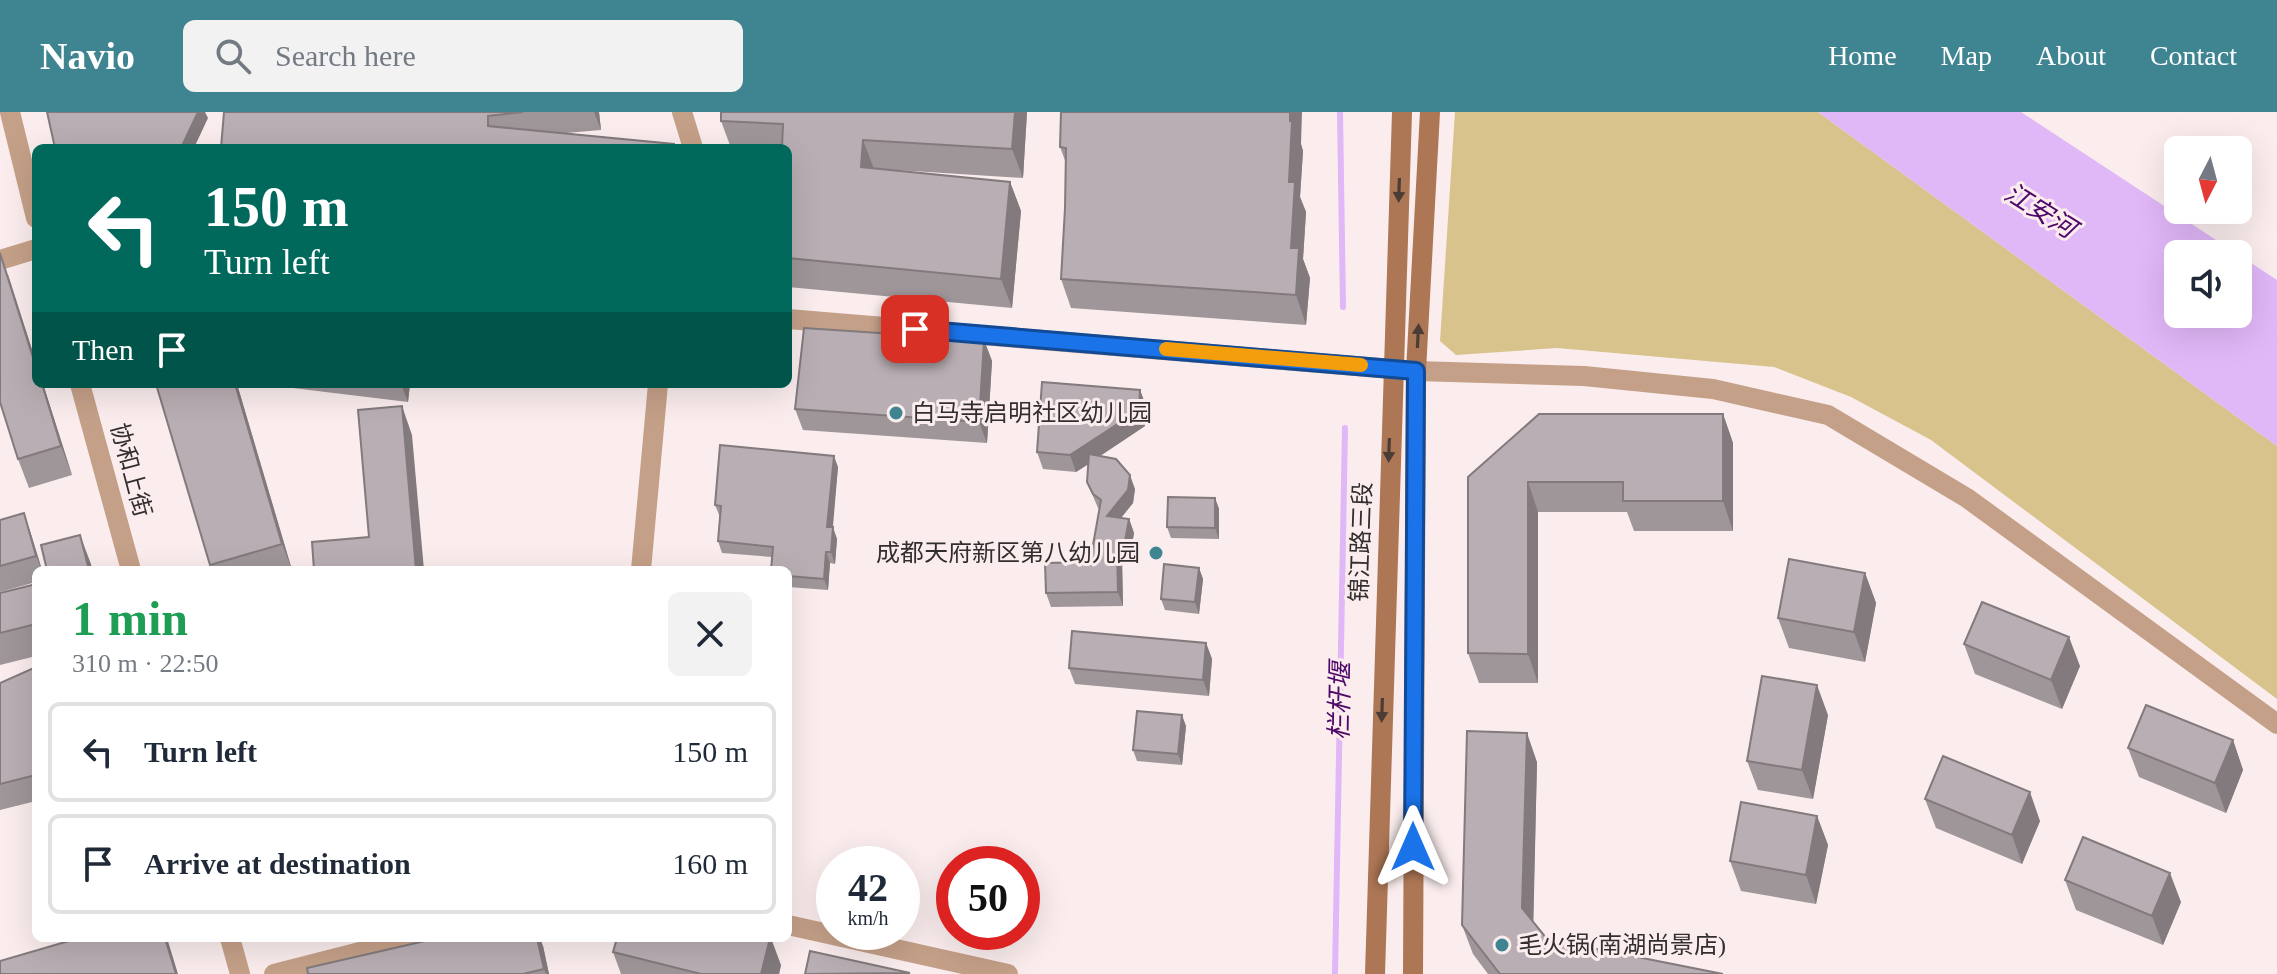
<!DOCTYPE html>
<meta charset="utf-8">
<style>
body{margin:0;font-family:"Times New Roman","Noto Sans SC",serif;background:#f2f2f3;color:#1f2937;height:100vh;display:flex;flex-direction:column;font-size:30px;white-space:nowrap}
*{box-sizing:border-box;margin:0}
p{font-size:26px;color:#747a83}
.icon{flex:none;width:44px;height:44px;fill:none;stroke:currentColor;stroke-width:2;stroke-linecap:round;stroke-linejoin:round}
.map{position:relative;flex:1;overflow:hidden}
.side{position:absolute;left:32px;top:454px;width:760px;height:376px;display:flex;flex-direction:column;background:#fff;border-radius:12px;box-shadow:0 8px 32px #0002}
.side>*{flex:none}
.banner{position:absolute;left:32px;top:32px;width:760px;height:244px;border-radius:12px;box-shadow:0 8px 32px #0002;background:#00695c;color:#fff;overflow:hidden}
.needle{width:52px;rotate:186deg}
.tools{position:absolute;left:2164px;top:24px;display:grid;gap:16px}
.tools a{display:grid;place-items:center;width:88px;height:88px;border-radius:12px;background:#fff;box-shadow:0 8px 32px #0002;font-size:40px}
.speed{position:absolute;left:816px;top:734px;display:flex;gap:16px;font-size:40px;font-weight:700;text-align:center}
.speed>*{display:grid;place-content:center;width:104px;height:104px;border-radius:50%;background:#fff;box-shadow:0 8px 32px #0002;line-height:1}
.speed small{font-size:20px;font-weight:400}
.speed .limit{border:12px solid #d22;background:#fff;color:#111}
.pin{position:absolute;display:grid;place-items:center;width:68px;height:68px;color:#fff;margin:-34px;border-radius:16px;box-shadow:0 4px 12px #0006}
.me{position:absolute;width:88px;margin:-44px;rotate:0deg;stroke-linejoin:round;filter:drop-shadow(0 0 6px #0008)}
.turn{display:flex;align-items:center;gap:28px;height:168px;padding:0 40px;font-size:36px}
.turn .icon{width:104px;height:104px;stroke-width:2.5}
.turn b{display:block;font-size:56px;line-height:68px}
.then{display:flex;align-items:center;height:76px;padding:0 40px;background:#0003;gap:16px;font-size:30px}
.round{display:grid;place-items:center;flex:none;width:84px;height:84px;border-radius:12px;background:#f2f2f3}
.head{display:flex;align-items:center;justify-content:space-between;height:136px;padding:0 40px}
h1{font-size:48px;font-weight:600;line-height:60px;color:#1e9e55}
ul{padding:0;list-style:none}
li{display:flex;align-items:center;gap:24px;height:100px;margin:0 16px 12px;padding:0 24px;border:4px solid #e0e1e3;border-radius:12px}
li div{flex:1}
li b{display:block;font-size:30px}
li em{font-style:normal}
header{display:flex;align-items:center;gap:48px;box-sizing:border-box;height:112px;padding:0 40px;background:#3f8491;color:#fff}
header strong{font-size:38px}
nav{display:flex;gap:44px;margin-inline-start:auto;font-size:28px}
.search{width:560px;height:72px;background:#f2f2f3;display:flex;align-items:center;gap:20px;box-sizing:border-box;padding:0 28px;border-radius:12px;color:#747a83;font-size:30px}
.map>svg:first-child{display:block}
</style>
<header>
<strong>Navio</strong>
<div class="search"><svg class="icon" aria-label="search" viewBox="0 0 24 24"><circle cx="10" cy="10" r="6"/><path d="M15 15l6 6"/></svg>Search here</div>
<nav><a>Home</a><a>Map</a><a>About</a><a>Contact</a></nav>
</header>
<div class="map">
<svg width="2277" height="862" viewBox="0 0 2277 862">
<rect width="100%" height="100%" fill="#fbeded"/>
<path fill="#d9c38d" d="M1455 0H1818L2277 334V587L1931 328 1851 285 1774 255 1557 236 1456 243 1440 229Z"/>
<path fill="#e0b7f7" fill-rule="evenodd" d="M1818 0H2021L2277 168V334ZM2178 142H2238V202H2178Z"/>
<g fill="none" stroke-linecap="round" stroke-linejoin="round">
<path stroke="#e0b7f7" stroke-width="6" d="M1340 0 1343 195
M1335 862 1345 316"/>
<path stroke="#c5a088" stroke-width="20" d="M682 0 693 36
M0 148 36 137
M641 458 658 272
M788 813 1008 862
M274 862 415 826"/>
<path stroke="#c5a088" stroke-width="20" d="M10 0 36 106
M788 207 1416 259 1584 264 1713 277 1828 303 1967 386 2277 612
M80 272 131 458
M230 826 240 862"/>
<path stroke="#ad7755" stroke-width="20" d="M1375 862 1402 0
M1413 862 1416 259 1430 0"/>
</g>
<path fill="#9f969a" d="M224 0H599L601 18 566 21 674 32 676 36H221Z
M721 0H1027L1023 66 881 57 1010 70 1021 99 1012 196 788 175V36H731L721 9Z
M1301 32 1303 39 1300 85 1306 100 1303 147 1310 166 1306 213 1071 196 1061 167 1065 96 1066 51 1060 35Z
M8 162 36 250V272H43L72 363 29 376 18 347Z
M984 228 992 249 987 331 803 318 795 297Z
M156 272H237L292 458H212Z
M268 272H410L408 290 268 273Z
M1140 278 1146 294 1145 314 1100 344 1135 377 1133 391 1121 406 1129 407 1134 421 1129 449 1122 447 1123 494 1051 495 1046 481 1090 450 1100 397 1098 396 1087 370 1089 352 1076 360 1043 357 1037 340Z
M1723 302 1733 331V419H1634L1627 400H1538V571H1479L1468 541V365Z
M838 355 832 415 837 427 835 452 830 451 828 478 788 475V458L772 445 722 441 718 429 720 405 715 393Z
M1215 386 1219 397V427L1171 426 1167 415Z
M24 401 42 458H36V470L0 480V408Z
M1199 456 1203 467 1199 502 1165 498 1161 487Z
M1865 461 1876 491 1865 550 1789 536 1778 506Z
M36 472V544L0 553V481Z
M1206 531 1212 547 1209 584 1075 572 1069 556Z
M1964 532 2080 554 2062 597 1975 562Z
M36 555V689L0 698V571Z
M1828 603 1813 687 1758 678 1747 649Z
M1186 614 1182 653 1137 649 1133 638Z
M2233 628 2243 658 2226 701 2139 665 2128 636Z
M1537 650 1533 810 1547 827 1723 862H1488L1473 842 1462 813Z
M1925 687 2040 709 2022 752 1936 716Z
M1817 704 1828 733 1816 792 1741 779 1730 749Z
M2065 768 2181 790 2163 833 2076 798Z
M543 834 549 862H308Z
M613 840 781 853 779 862H621Z"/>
<path fill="#827a7d" d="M198 0H205L208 6 194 36H181Z
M594 0H599L601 18Z
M1015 0H1027L1023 66 1012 37Z
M1290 0H1302L1301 32 1303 39 1300 85 1306 100 1303 147 1310 166 1306 213 1296 183 1291 136 1289 70Z
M863 28 874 57 861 55Z
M1010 70 1021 99 1012 196 1001 167Z
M0 140 36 250V255Z
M984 228 992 249 987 331 979 310Z
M42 272H43L72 363 61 334Z
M235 272H237L292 458 282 432Z
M401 272H410L408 290Z
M1140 278 1146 294 1145 314 1076 360 1070 343Z
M402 294 412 323 424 458H416Z
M1723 302 1733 331V419L1723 389Z
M834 344 838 355 832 426 827 415Z
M1130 363 1135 377 1133 391 1112 417 1107 404Z
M1528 370 1538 400V571L1528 542Z
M1215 386 1219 397V427L1215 416Z
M24 401 32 425 42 458 36 444Z
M1129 407 1134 421 1129 449 1124 435Z
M833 415 837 427 835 452 831 440Z
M80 423 91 452 92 458H89Z
M1117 434 1122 447 1123 494 1118 480Z
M826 440 830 451 828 478 824 467Z
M1199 456 1203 467 1199 502 1195 490Z
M1865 461 1876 491 1865 550 1854 520Z
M2069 525 2080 554 2062 597 2051 568Z
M1206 531 1212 547 1209 584 1203 568Z
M1817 573 1828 603 1813 687 1802 658Z
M1182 603 1186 614 1182 653 1178 642Z
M1527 621 1537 650 1533 826 1522 796Z
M2233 628 2243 658 2226 701 2215 671Z
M2030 680 2040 709 2022 752 2012 723Z
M1817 704 1828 733 1816 792 1806 763Z
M2170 761 2181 790 2163 833 2152 804Z
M165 826H167L178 862H176Z
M537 826H540L543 834 549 862H546L544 857Z
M770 826H771L781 853 779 862H761Z"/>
<path fill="#b9aeb3" stroke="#827a7d" stroke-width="2" d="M47 0H198L181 36H55Z
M224 0H523L488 4V14L674 32V36H221Z
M721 0H1015L1012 37 863 28 861 55 1010 70 1001 167 788 146V36H782L783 12 721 9Z
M1061 0H1290V9H1292L1289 70H1295L1291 136H1299L1296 183 1061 167 1065 96 1066 36 1060 35Z
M0 141 36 255V272H42L61 334 18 347 0 290Z
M804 216 984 228 979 310 795 297Z
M1042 270 1140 278 1139 298 1070 343 1037 340Z
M156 272H235L282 432 210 453Z
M402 294 416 458H314L312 430 369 425 358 298Z
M1539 302H1723V389H1623V370H1528V542L1468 541V365Z
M720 333 834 344 827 415H833L831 440H826L824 467 788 464V458H771L773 435 718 429 721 394 715 393Z
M1089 342 1116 347 1130 363 1128 378 1107 404 1129 407 1124 435 1117 434 1118 480 1046 481 1045 451 1090 450 1101 388 1093 382 1087 370Z
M1168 385 1215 386V416L1167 415Z
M24 401 36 444 0 454V408Z
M80 423 89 458H47L41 433Z
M1789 447 1865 461 1854 520 1778 506Z
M1164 452 1199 456 1195 490 1161 487Z
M36 472V512L0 521V481Z
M1982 490 2069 525 2051 568 1964 532Z
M1072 519 1206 531 1203 568 1069 556Z
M36 555V663L0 672V571Z
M1762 564 1817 573 1802 658 1747 649Z
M2146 593 2233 628 2215 671 2128 636Z
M1137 599 1182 603 1178 642 1133 638Z
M1467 619 1527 621 1522 796 1547 827 1723 862H1500L1462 813Z
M1943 644 2030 680 2012 723 1925 687Z
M1741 690 1817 704 1806 763 1730 749Z
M2083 725 2170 761 2152 804 2065 768Z
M79 826H165L176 862H0V849Z
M438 826H537L544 857 523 862H308L307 856Z
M617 826H770L761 862H701L613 840Z
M810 839 910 861 805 862Z"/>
<defs><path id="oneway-solid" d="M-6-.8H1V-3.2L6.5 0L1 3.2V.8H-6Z" transform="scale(2)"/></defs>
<g fill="#4b3d36">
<use href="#oneway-solid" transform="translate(1399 78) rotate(92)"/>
<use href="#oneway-solid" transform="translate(1418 224) rotate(-87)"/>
<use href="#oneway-solid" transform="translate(1389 338) rotate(92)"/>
<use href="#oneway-solid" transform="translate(1382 598) rotate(92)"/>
</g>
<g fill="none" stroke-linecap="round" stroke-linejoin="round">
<g stroke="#114b97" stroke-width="20">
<path id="route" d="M915 217 1416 259 1413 735"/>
</g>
<use href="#route" stroke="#1a73e8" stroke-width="14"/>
<path stroke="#f59e0b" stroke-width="14" d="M1166 237 1361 253"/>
</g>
<g fill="#3f8491" stroke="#fbeded" stroke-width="3">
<circle cx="896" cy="301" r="8"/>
<circle cx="1156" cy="441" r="8"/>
<circle cx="1502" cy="833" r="8"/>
</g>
<g text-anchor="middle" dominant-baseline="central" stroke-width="6" stroke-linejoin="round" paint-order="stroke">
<g font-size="24" fill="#332e2e" stroke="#fbeded" text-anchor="start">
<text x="912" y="301">白马寺启明社区幼儿园</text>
<text x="1140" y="441" text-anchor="end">成都天府新区第八幼儿园</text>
<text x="1518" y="833">毛火锅(南湖尚景店)</text>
</g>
<g font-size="24" fill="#332e2e" stroke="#fbeded">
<text transform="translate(131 358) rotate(75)">协和上街</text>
<text transform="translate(1361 430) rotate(-88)">锦江路三段</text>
</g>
<g font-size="26" font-style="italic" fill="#4d0869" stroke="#fbeded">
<text transform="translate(2040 99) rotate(32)">江安河</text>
<text transform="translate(1340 589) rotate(-89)">栏杆堰</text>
</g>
</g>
</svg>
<div class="tools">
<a><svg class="needle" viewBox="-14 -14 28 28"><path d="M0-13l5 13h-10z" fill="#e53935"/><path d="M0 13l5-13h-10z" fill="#747a83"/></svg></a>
<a><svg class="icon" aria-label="sound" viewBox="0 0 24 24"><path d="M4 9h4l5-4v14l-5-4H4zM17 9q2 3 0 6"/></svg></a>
</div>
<div class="speed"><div>42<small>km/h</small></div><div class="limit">50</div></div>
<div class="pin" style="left:915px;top:217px;background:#d93025"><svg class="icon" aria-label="arrive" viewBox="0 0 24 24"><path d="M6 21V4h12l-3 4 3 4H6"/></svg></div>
<svg class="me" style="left:1413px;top:735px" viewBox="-20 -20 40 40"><path d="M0-17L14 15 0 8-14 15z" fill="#1a73e8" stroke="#fff" stroke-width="4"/></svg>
<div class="banner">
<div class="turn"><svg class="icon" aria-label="left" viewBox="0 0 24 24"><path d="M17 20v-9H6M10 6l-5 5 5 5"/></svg><div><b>150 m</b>Turn left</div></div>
<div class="then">Then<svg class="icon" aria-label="arrive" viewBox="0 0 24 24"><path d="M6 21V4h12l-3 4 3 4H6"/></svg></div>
</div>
<section class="side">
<div class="head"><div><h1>1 min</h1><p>310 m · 22:50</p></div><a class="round"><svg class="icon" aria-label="close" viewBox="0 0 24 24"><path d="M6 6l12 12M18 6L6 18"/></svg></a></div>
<ul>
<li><svg class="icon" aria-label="left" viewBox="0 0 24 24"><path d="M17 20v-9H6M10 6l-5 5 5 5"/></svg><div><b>Turn left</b></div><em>150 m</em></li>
<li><svg class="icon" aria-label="arrive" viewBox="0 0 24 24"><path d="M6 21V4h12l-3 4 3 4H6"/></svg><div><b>Arrive at destination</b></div><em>160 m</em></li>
</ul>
</section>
</div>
